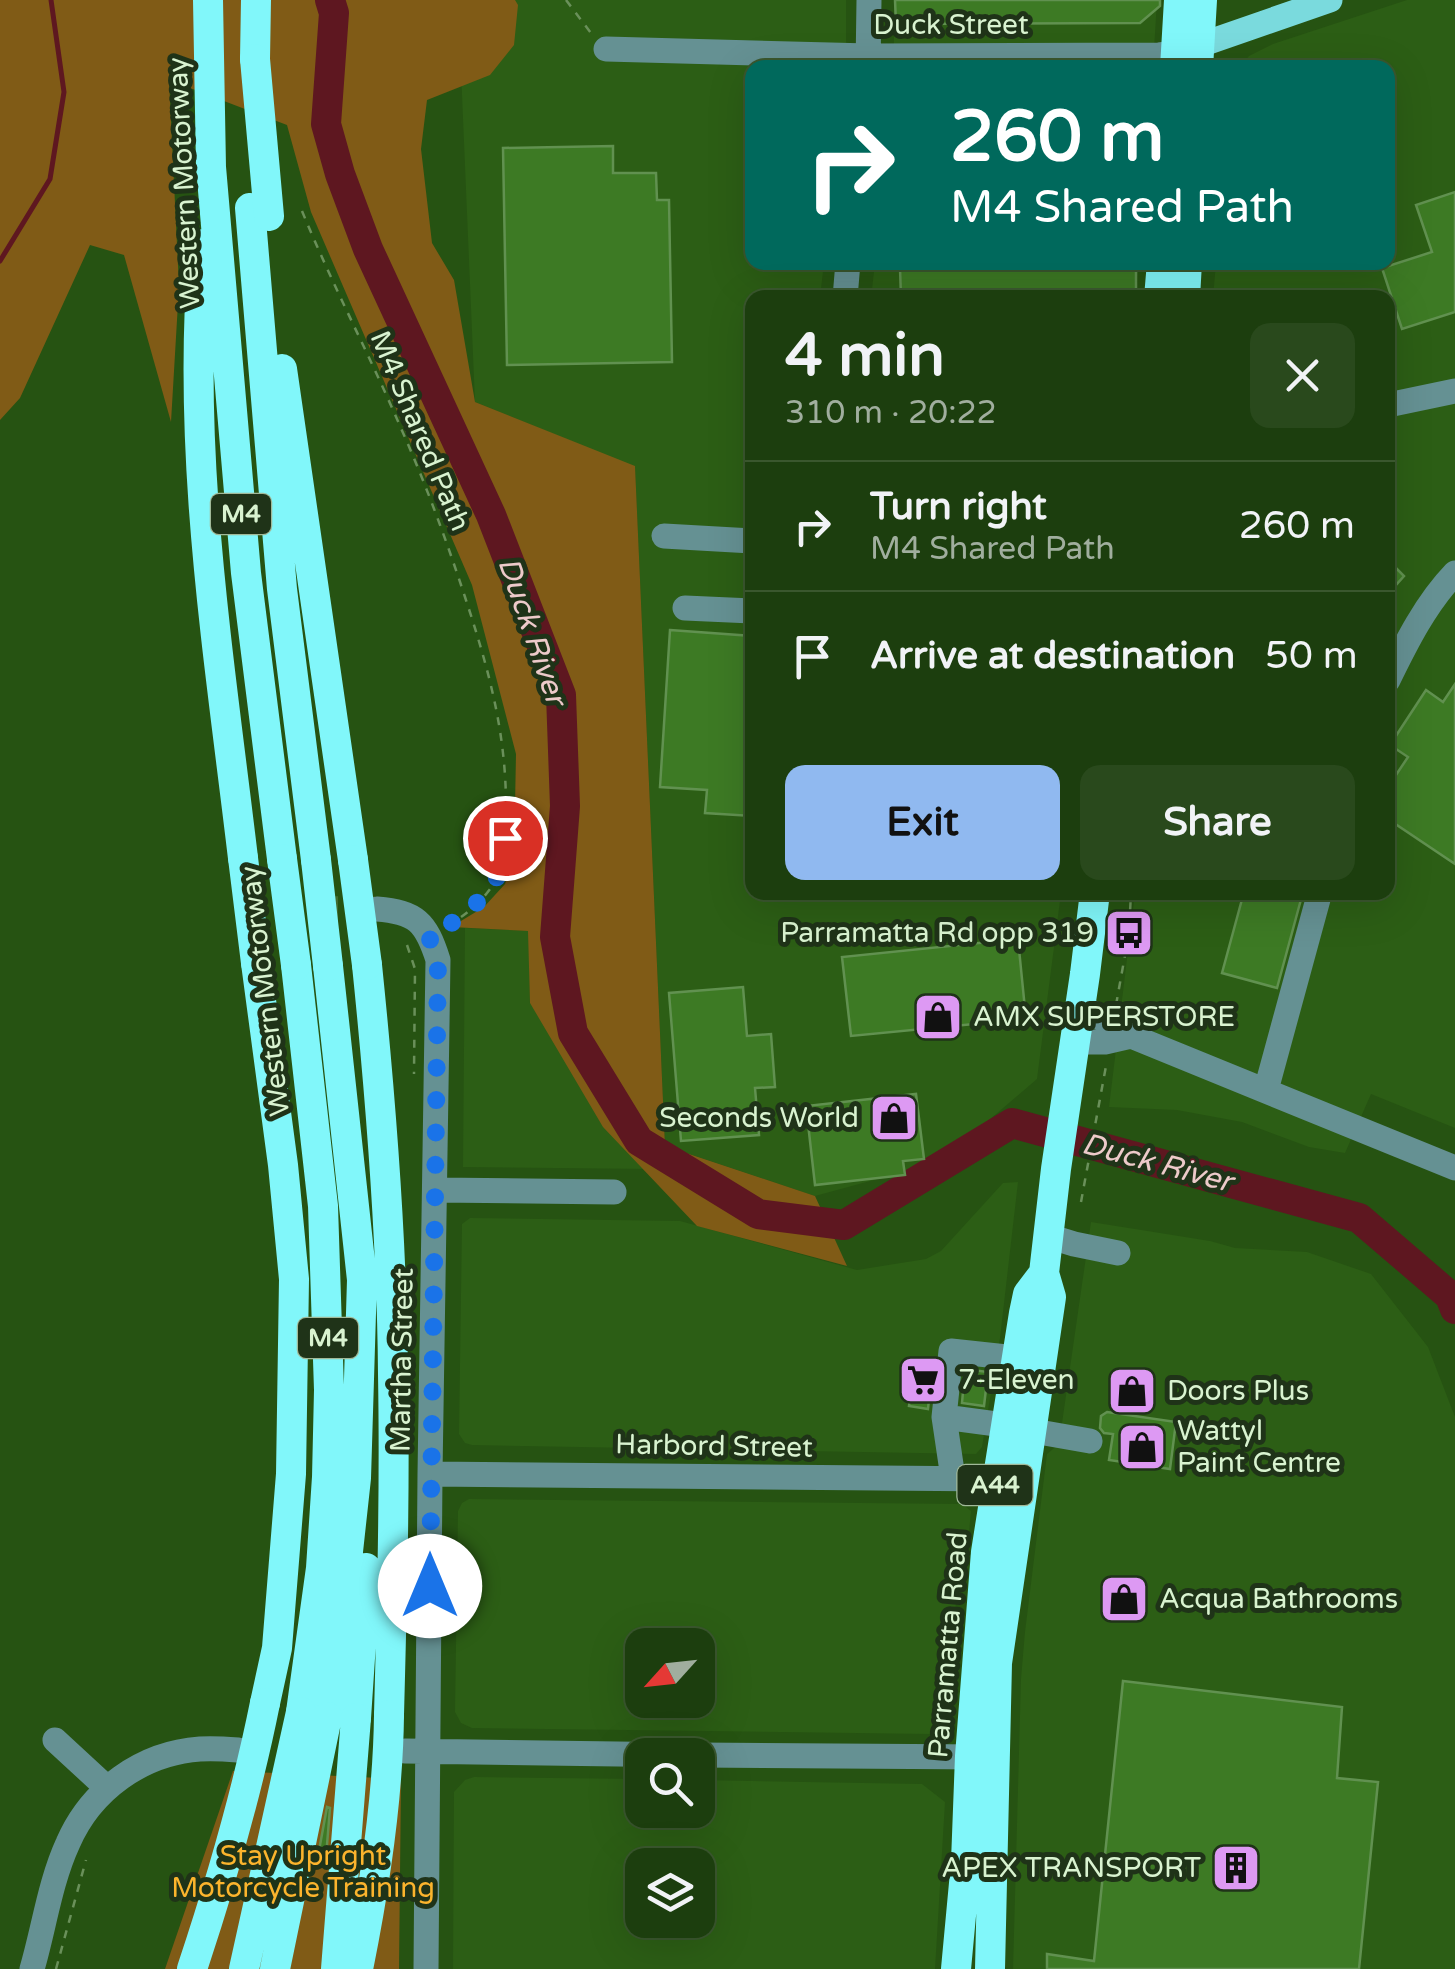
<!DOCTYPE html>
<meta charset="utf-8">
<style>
body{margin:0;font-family:"Varela Round",sans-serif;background:#29491c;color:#f1f3f6;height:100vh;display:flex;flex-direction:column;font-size:38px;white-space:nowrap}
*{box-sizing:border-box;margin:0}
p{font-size:32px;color:#a0ae9e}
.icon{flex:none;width:55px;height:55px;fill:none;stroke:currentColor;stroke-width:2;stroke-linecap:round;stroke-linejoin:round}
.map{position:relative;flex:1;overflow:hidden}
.drawer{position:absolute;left:745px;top:290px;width:650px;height:610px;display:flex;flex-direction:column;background:#1c3e0e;border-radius:20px;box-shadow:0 10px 40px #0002,0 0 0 2px #3a572e}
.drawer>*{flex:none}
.hud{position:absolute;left:745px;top:60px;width:650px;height:210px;border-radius:20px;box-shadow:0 10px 40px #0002,0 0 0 2px #3a572e;background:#00695c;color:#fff;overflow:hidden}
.needle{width:65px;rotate:243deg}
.fabs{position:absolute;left:625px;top:1628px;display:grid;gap:20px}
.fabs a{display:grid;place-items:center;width:90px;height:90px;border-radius:20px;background:#1c3e0e;box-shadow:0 10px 40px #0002,0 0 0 2px #3a572e;font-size:50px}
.pin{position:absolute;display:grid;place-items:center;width:85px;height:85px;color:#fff;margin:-42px;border:5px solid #fff;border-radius:50%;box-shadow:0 2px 10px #0007}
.me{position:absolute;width:110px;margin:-55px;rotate:0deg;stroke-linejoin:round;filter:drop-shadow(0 0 8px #0008)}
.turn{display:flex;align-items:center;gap:35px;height:210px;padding:0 40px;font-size:45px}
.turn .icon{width:130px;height:130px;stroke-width:2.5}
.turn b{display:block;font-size:70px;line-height:85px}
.round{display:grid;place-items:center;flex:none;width:105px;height:105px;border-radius:20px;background:#29491c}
.overview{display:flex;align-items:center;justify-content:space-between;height:170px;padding:0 40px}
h1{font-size:60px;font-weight:700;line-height:75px}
.button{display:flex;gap:20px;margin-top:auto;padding:20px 40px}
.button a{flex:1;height:115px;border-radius:20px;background:#90b9f0;color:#111;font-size:40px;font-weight:700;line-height:115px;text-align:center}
.button a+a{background:#29491c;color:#f1f3f6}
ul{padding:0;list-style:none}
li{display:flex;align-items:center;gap:30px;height:130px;padding:0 40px;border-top:2px solid #3a572e}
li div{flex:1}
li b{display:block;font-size:38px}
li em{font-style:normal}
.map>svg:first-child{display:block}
</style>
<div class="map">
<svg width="1455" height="1969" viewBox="0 0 1455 1969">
<rect width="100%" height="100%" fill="#265312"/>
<path fill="#2c5e15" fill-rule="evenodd" d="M458 0H846V67L752 68V262L824 263 820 297 752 298V892L1061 893 1037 1079 940 1162 815 1196 665 1146 635 467 475 402Z
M894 0H1157L1153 67 894 68Z
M1407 0H1455V1128L1371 1094 1345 1153 1309 1147 1242 1122 1177 1110 1109 1107 1135 893 1388 892V298L1213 297 1216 263 1388 262V68L1240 67 1249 56 1273 44Z
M875 263H1139L1135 297 871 298Z
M465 928 529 931 530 1003 652 1169 463 1167Z
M1018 1182 1000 1338 982 1447 976 1454 472 1445 465 1443 459 1434 462 1224 470 1218 680 1221 857 1270 926 1259 941 1251 1003 1183Z
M1091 1222 1210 1241 1235 1248 1307 1252 1371 1274 1428 1347 1455 1417V1969H1013L1021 1679 1025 1632 1047 1454 1059 1444Z
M469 1499 962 1504 971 1511 969 1533 946 1658 944 1722 930 1734 472 1728 461 1723 455 1712 458 1511 462 1503ZM642 1645H698V1700H642Z
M474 1777 642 1779V1810H698V1780L922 1784 945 1802 935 1969H453L454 1792 465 1780ZM642 1865H698V1920H642Z"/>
<path fill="#805b16" d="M0 0H515L518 5 514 45 490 75 427 100 421 149 432 243 454 280 475 402 635 466 665 1146 815 1196 847 1266 697 1226 603 1127 530 1003 528 931 451 927 484 907 505 884 514 857 516 754 472 585 311 212 287 125 169 80 179 286 171 422 124 255 90 245 20 398 0 420Z
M233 1771 401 1779 399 1969H165Z"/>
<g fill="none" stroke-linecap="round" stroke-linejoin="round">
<path stroke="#5e1720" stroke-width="5" d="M0 261 50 179 64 92 51 0"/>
<path stroke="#5e1720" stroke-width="30" d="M330 0 334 13 326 124 340 174 368 249 491 515 561 695 565 806 555 937 573 1033 639 1141 758 1214 844 1225 1012 1123 1359 1218 1450 1296 1455 1309"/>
</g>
<path fill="#3d7a24" stroke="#619150" stroke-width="2.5" d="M895 0H1160V6L1140 23 896 24Z
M613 146V173H656L657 200H669L672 362 507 365 503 148Z
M1455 192V312L1402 329 1382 268 1432 252 1416 205Z
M1136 264V298H901L900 268Z
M1388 560 1404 576 1388 594Z
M670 630 752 636V816L705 813 707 790 660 787Z
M1455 684V864L1388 819V787L1408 757 1390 745 1426 690 1443 702Z
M1244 892H1303L1277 988 1222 973Z
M1018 939 1026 1019 851 1036 842 957Z
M743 987 747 1036 771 1034 775 1087 755 1088 759 1135 681 1141 669 993Z
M916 1094 924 1159 903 1161 905 1175 815 1185 806 1106Z
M915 1360 933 1362 928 1409 909 1406Z
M965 1369 988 1372 984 1406 962 1403Z
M1107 1412 1176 1422 1170 1469 1109 1460 1113 1434 1104 1433 1100 1428 1101 1416Z
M1123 1681 1342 1707 1337 1778 1378 1782 1359 1969H1047V1954L1094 1961Z
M327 1807 330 1808 326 1857 318 1856Z"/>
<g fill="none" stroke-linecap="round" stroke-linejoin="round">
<path stroke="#416b2e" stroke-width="25" stroke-dasharray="25 12" stroke-linecap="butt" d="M239 908 377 909"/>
<path stroke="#6a905a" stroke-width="2.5" stroke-dasharray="8 8" stroke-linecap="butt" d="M566 0 591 33
M302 211C332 284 369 354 400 426 425 482 446 539 465 597 488 667 506 731 506 806 505 825 507 847 502 866 495 891 468 915 446 926
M407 945 415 969 414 1074
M1116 1005 1129 933 1131 892
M1081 1202 1106 1066
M56 1969 86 1860"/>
<path stroke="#659193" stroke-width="25" d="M606 49 869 56 1159 55 1176 53
M868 68 869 0
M845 298 848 262
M1388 405 1455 391
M664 536 752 541
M685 608 752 611
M1388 680C1406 643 1426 603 1455 573
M377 909C416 912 426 922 438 960L430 1474 426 1969
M1081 1006 1131 1036 1455 1168
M1075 1042H1105L1131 1036
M1266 1090 1320 892
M436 1190 614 1192
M1048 1236 1074 1244 1118 1253
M944 1417 951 1351 1016 1358
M1033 1431 1090 1441
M430 1474 996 1479
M953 1478 944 1417 1004 1425
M55 1740 107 1788
M405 1751 691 1755
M698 1755 986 1757
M32 1969C44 1928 50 1882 68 1843 91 1790 142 1753 200 1749 212 1748 226 1749 238 1750"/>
<path stroke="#7adadd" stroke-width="25" d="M1183 51 1330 0"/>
<path stroke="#81f7fa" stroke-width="30" d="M208 0 211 167 246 573 282 859
M255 59 256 0
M1175 68 1179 0
M1198 68 1202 0
M250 208 282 589 316 860
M204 244C185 449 219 655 243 858
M1159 298 1162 262
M1185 298 1187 262
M282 369 353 860
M256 963 283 1165 294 1279 291 1474 277 1648 265 1703
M296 965 323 1206 329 1390 327 1477 321 1568 301 1712
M367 965C381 1101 392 1238 393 1374 395 1488 392 1602 389 1715
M327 1717 332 1698 356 1478 362 1280 328 966
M356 1718 366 1568
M956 1969 966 1862 970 1756 986 1552 1024 1313 1028 1294 1044 1273
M990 1969 997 1663 1051 1297 1044 1273 1056 1169 1085 974 1095 892"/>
<path stroke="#81f7fa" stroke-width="30" d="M255 59 269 216
M243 858 256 963
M282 859 296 965
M316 860 328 966
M353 860 367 965
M192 1969C221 1882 247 1793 265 1703
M244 1969 301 1712
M275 1969 327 1717
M336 1969 356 1718
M358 1969C375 1885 388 1801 389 1715"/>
</g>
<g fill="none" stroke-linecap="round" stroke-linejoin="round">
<path stroke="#1a73e8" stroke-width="18" stroke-dasharray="0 32.4" d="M430 1586 438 960 428 934 460 919 488 892 501 870 505 838"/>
</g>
<defs>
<g id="bus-square" transform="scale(2.5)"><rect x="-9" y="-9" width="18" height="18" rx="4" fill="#dd99f3" stroke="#1f3318"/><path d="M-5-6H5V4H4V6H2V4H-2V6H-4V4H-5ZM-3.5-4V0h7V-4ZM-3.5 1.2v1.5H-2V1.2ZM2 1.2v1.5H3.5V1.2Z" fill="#111"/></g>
<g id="shop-square" transform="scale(2.5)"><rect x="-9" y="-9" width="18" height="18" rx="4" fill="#dd99f3" stroke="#1f3318"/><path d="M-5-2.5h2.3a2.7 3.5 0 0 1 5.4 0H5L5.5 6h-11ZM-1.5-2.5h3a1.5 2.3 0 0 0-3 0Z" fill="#111"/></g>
<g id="supermarket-square" transform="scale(2.5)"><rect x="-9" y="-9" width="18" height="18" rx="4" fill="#dd99f3" stroke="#1f3318"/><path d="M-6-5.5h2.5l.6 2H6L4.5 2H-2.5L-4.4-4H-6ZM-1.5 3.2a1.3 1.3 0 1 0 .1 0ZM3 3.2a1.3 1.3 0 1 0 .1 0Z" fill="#111"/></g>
<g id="building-square" transform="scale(2.5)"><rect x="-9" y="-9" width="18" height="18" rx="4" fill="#dd99f3" stroke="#1f3318"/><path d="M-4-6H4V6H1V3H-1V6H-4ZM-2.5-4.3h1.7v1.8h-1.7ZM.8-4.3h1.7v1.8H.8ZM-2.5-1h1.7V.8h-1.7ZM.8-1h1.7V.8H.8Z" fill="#111"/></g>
</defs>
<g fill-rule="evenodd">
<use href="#bus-square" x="1129" y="933"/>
<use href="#shop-square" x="938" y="1017"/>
<use href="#shop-square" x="894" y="1118"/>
<use href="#supermarket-square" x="923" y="1380"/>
<use href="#shop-square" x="1132" y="1391"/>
<use href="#shop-square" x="1142" y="1447"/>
<use href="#shop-square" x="1124" y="1599"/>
<use href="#building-square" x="1236" y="1868"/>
</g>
<g text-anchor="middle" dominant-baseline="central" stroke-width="10" stroke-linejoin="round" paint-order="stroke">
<g fill="#1f3318" stroke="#a1b999" stroke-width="2.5">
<rect x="211" y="494" width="60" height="40" rx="8"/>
<rect x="298" y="1318" width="60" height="40" rx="8"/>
<rect x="957.5" y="1465" width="75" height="40" rx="8"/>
</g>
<g font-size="25" font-weight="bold" fill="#d9f3d0">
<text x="241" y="514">M4</text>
<text x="328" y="1338">M4</text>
<text x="995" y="1485">A44</text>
</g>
<g font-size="28" fill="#d9f3d0" stroke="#1f3318">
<text x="951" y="25">Duck Street</text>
<text transform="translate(184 183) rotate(-93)">Western Motorway</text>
<text transform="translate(420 431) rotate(67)">M4 Shared Path</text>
<text transform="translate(265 991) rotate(-97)">Western Motorway</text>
<text transform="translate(402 1360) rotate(-89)">Martha Street</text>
<text transform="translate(714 1446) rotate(1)">Harbord Street</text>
<text transform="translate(948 1645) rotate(-85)">Parramatta Road</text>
</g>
<g font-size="28" fill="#d9f3d0" stroke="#1f3318" text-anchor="start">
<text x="1094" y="933" text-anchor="end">Parramatta Rd opp 319</text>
<text x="973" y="1017">AMX SUPERSTORE</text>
<text x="859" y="1118" text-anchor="end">Seconds World</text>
<text x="958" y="1380">7-Eleven</text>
<text x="1167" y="1391">Doors Plus</text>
<text x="1177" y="1431">Wattyl<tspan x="1177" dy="32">Paint Centre</tspan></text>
<text x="1159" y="1599">Acqua Bathrooms</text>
<text x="1201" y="1868" text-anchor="end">APEX TRANSPORT</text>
</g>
<g font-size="28" fill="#fbb42d" stroke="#1f3318">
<text x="303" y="1856">Stay Upright<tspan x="303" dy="32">Motorcycle Training</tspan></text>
</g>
<g font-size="30" font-style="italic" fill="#edcaca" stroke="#1f3318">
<text transform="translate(532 631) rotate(71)">Duck River</text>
<text transform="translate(1157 1163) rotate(15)">Duck River</text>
</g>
</g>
</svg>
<div class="fabs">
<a><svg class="needle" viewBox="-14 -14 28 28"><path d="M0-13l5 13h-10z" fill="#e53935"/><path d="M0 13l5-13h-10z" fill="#a0ae9e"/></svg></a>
<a><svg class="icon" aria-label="search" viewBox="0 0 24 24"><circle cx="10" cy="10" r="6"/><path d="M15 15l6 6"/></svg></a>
<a><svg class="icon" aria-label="layers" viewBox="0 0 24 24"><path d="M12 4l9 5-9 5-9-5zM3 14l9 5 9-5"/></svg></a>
</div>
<div class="pin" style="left:505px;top:838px;background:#d93025"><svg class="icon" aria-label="arrive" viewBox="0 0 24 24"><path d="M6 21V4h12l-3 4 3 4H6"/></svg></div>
<svg class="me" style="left:430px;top:1586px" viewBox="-20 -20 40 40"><circle r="19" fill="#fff"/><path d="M0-13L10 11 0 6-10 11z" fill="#1a73e8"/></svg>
<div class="hud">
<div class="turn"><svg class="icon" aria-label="right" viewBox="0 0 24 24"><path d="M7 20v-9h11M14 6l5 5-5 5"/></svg><div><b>260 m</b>M4 Shared Path</div></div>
</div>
<section class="drawer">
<div class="overview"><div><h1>4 min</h1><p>310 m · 20:22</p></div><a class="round"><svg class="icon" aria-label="close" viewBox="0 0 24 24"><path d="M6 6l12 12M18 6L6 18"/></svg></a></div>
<ul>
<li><svg class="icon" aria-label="right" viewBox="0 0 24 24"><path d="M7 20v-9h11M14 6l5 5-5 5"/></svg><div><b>Turn right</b><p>M4 Shared Path</p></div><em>260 m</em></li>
<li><svg class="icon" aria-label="arrive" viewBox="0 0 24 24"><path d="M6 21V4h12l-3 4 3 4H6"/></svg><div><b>Arrive at destination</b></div><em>50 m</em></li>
</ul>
<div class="button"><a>Exit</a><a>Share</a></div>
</section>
</div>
